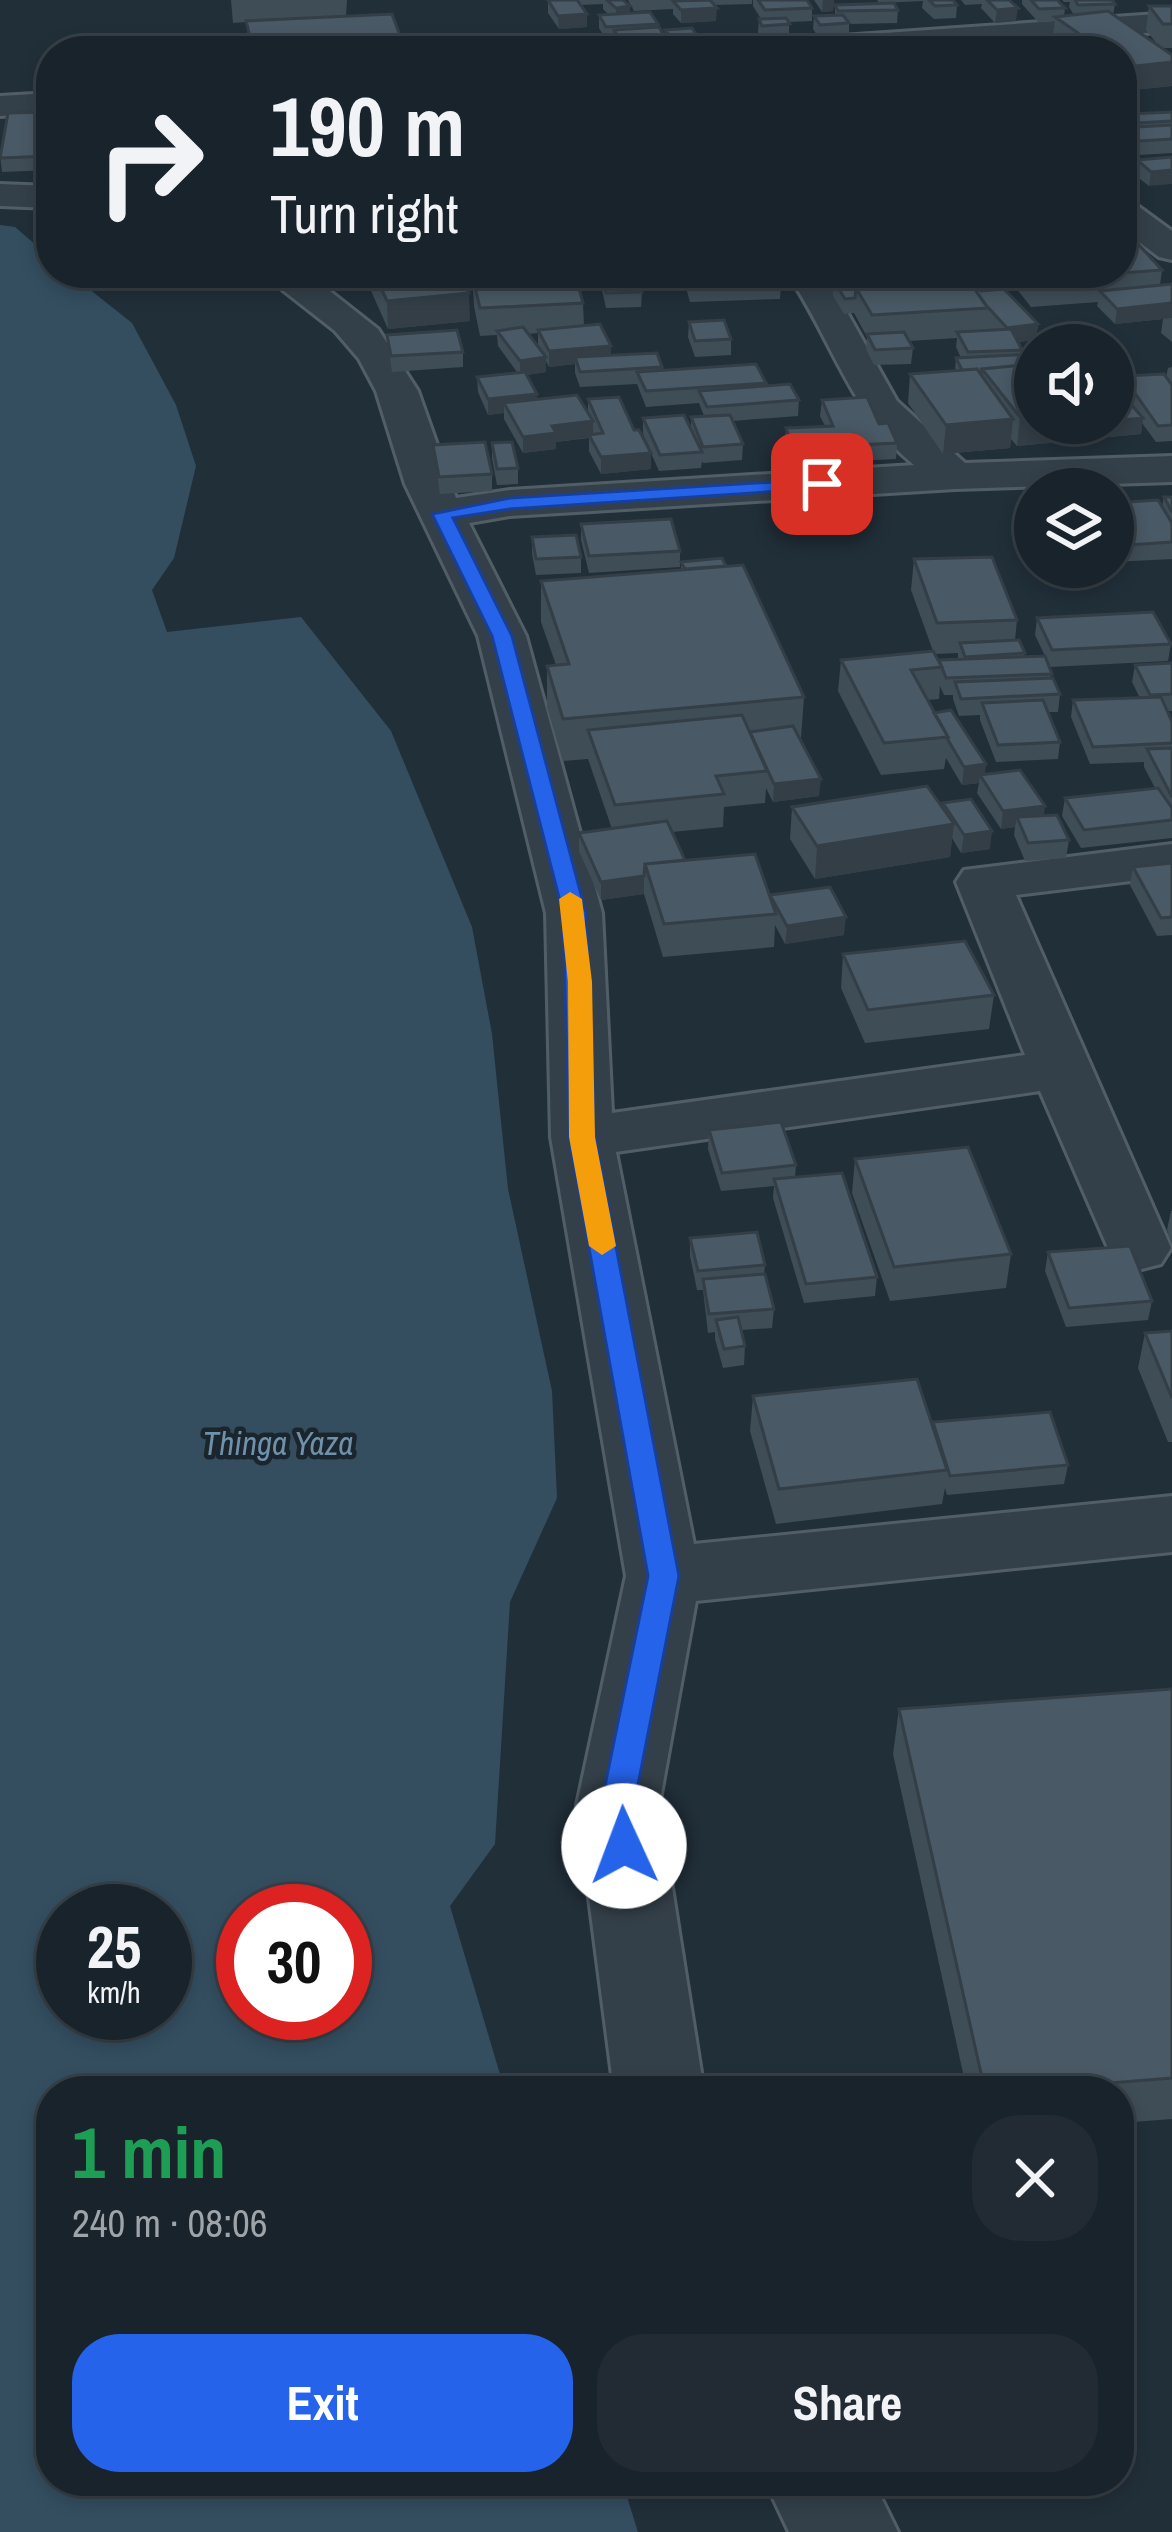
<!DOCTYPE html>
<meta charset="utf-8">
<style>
body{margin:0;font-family:"Archivo Narrow",sans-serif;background:#222b33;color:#f1f3f6;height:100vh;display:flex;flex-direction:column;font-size:45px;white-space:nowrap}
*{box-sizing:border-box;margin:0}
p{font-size:39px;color:#9fa4a9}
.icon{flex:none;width:66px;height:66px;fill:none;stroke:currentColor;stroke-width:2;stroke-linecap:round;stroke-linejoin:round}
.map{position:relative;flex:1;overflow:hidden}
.drawer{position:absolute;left:36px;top:2076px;width:1098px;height:420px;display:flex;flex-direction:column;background:#19232b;border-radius:48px;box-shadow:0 6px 18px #0003,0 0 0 3px #374047}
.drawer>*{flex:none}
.banner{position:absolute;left:36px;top:36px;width:1101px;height:252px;border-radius:48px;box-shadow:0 6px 18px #0003,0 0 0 3px #374047;background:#19232b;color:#f1f3f6;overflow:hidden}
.fabs{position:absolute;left:1014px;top:324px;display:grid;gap:24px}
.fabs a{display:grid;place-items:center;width:120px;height:120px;border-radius:50%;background:#19232b;box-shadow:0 6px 18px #0003,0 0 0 3px #374047;font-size:60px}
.speed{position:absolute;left:36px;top:1884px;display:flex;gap:24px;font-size:60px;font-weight:700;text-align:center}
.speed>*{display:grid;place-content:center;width:156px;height:156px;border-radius:50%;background:#19232b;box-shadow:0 6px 18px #0003,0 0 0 3px #374047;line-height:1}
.speed small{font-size:30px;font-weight:400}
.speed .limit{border:18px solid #d22;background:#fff;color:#111}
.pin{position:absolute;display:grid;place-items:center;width:102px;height:102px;color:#fff;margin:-51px;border-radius:24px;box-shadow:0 6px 18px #0006}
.me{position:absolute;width:132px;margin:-66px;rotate:358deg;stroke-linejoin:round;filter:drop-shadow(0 0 9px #0008)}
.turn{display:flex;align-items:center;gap:42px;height:252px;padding:0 36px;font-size:54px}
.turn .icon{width:156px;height:156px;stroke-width:2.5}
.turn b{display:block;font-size:84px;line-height:102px}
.round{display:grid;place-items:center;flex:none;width:126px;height:126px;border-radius:48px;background:#222b33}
.overview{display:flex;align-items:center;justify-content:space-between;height:204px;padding:0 36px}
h1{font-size:72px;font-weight:700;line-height:90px;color:#1e9e55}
.primary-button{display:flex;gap:24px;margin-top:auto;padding:24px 36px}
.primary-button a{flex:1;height:138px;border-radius:48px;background:#2563eb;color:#fff;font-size:48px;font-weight:700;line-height:138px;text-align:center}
.primary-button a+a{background:#222b33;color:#f1f3f6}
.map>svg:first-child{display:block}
</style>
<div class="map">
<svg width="1172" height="2532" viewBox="0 0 1172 2532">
<rect width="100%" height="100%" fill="#212f39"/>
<path fill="#344e60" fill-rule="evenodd" d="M0 225 15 227 51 258V273H69L132 323 176 405 196 466 174 558 152 590 167 632 301 617 391 731 472 927 492 1034 508 1189 552 1391 557 1498 510 1602 495 1844 450 1906 505 2091H51V2481H622L638 2532H0ZM63 1911H165V2013H63ZM243 1911H345V2013H243Z"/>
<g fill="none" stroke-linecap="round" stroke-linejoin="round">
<g stroke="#525e67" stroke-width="6">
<path id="minor" d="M1172 13V31L902 51H754L770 41Z
M51 93V113L0 116V96Z
M0 184 51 186V208L0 206Z
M1122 201 1135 204 1172 231V260L1159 257 1122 229Z
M261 273H307L378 329 418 391 456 498 510 490 914 465C850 413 832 339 787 273H825L897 401 965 463 1172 456V482L955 489 510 516 469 523 526 636 602 913 612 1113 1025 1055 956 882 964 870 1172 844V876L1016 895 1171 1248 1161 1264 1138 1270 1115 1264 1040 1091 616 1152 694 1544 1172 1496V1552L696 1601 659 1805 704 2091H614L577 1805 626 1576 551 1137 546 913 478 636 405 484 376 391 359 359 335 331Z
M765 2481H873L898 2532H789Z"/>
</g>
<use href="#minor" fill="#344049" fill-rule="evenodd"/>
</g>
<path fill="#3f4d57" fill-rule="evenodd" d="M231 0H351H347L346 16 402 41V51H250L246 22 233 23Z
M548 0H623L630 13 658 24V27L664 36 665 30 696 34V47L669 49 666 45V51H619L614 40H606L599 28V15L608 14 603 9V4L580 5 587 27 559 29 548 13Z
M628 0H752V4L714 5 716 21 681 23 673 14V9L634 11Z
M753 0H807L812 8V21L789 22V38L761 39 758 32 759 19H761L753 6Z
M814 0H834L833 11 822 12Z
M877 0H953L957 5 956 18 934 19 922 8 923 1 879 3Z
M961 0H1009L1016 21 995 23 981 8 982 4 965 5Z
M1022 0H1057L1065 8 1064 16 1074 15 1069 7 1070 2H1064L1062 0H1112L1115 4 1113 15 1157 44 1146 30 1149 6H1172V48H1162L1172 55V86L1123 91 1122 51H997L998 40 1053 35 1055 21 1038 22 1022 4Z
M835 5 898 10 897 23 849 24V36L819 38 813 29 814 16 835 15Z
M1122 98 1129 106 1128 120 1129 114 1172 112V153L1122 156Z
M51 112V170L2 172 0 155Z
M1172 157 1149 186 1135 175 1137 160Z
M1162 270 1160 285 1172 284V342L1161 333 1163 319 1115 324 1097 306 1098 302 1031 307 1012 283 1013 273H1122Z
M368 273H459L470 321 388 329 368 284Z
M461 273H539L583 303 584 326 611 346V355L662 367V370L766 383V386L799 400 798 416 732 421 743 444 742 460 703 463 702 461 701 468 659 471 651 453V469L601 474 589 451V438L556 442V449L523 453 504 419V413L488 415 478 392 477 377 517 372 498 346 497 335 480 336 474 306 472 276H462ZM538 333V345L541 350 528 334ZM546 361 549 367 575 364V373L580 387 637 384 646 407 699 403 704 416 691 417V428L643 418V434L650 449 634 430 588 399V413L537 400V394L527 375 546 372Z
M672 273H778L781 284 780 299 690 302 684 281H675Z
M815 273H992L991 283 975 284 981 291 1038 324 1036 340 1018 342 1022 350 1035 423H1113L1123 376 1166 377 1168 368 1172 367V441L1156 442 1142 423 1141 434 1087 439 1082 432 1081 440 1017 446 1011 439 1010 448 943 454 908 403 910 374 955 371 956 358H961L956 347 957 338 909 341 913 348 911 364 874 365 866 349 867 337 854 313 844 314 833 296V289L827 279 828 275H816Z
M602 275 642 292 641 307 606 308 602 290Z
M689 322 731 339V355L695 357 688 337Z
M387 335 463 352V367L392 372Z
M822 400 879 424 897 443 896 459 792 464 785 444 786 428 825 426 820 416Z
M492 443 518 468V484L497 485 492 459Z
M433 445 492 474V491L440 494Z
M1164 497H1172V559L1113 562V503L1162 506Z
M581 524 680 551V567L589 573 581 540Z
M532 537 581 557V573L536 575 532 554Z
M914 559 1017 620 1015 640 1025 653 1024 657 1045 656 1035 635 1037 618 1171 644 1168 661 1050 667 1051 678 1060 694 1058 712H1048L1060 742 1058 759 996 762 980 720V715L959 716 953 699V695H944L940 686 939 699 927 700 934 713 985 774 1044 816 1069 840 1066 858 1025 861 1014 835 1015 827 1001 829 977 793 979 783 962 785 946 758 944 769 881 775 838 691 841 660 933 651 911 590ZM958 653V660H939L935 654Z
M681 562 804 697 801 738H799L819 796 773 802 766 788 765 803 724 807 723 827 672 832 685 860 770 897 844 935 785 944 775 925 774 947 663 957 644 894 601 900 579 851V833L612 829 588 759 563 761 547 707V666L556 665 541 622V581L681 570Z
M1172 663V711H1167L1172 722V838L1081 848 1062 816 1065 798 1155 788 1144 767V762L1090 764 1071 717 1073 700 1140 698 1132 682 1135 665Z
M943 803 990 849 961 853 952 838 950 857 815 879 790 839 792 807H942Z
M1172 863V935L1157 936 1130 885 1133 867Z
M843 954 994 995 989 1029 865 1043 841 988Z
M709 1130 796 1165 795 1177 877 1277 875 1296 804 1303 773 1198 774 1186 721 1191 708 1149Z
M855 1159 1011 1254 1006 1288 890 1301 852 1193Z
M1171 1211H1172V1245L1167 1230Z
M690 1238 765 1265 764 1274 774 1309 772 1328 741 1330 745 1346 744 1365 723 1368 715 1339V1332L708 1333 703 1290H697L690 1256Z
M1048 1252 1152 1301 1148 1320 1066 1327 1045 1271Z
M1172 1331V1442H1168L1138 1368 1145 1333Z
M753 1396 932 1426 1068 1465 1064 1484 947 1495 945 1488 942 1504 776 1524 750 1431Z
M1172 1689V2119L1119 2123V2091H967L893 1754 899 1709Z"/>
<path fill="#333e47" d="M823 0H834L833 11 822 12Z
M630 6V19L616 20V8Z
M717 8 716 21 681 23V10Z
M1018 8 1016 21 995 23 997 10Z
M587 14V27L559 29 558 16Z
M696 34V47L669 49 670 36Z
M1172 62V86L1123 91 1127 67Z
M1172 170V184L1149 186 1151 172Z
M469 293 470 321 388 329 387 301Z
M1172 303V318L1115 324 1117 309Z
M1038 324 1036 340 1006 343 1007 328Z
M611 346V361L575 357V364L549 367V351Z
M546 357V372L520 376V361Z
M537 394V409L504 403V413L488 415V399Z
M1035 416V423H1083L1081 440 1017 446 1020 417Z
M1143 418 1141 434 1087 439 1090 423H1113V421Z
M1013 419 1010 448 943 454 946 425Z
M593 421V437L556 442V449L523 453V437L552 426Z
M651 453V469L601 474V457Z
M986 764 984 782 980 775 979 783 962 785 964 767Z
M821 779 819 796 773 802 774 784Z
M1045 806 1043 824 1017 817 1015 827 1001 829 1003 811Z
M954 824 950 857 815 879 817 846Z
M992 831 990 849 961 853 964 835Z
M644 876V894L601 900V882Z
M846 917 844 935 785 944 787 926Z"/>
<path fill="#495965" stroke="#333e47" stroke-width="3" d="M548 0H577L587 14 558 16Z
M607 0H623L630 6 616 8Z
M710 0 717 8 681 10 673 1Z
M758 0H807L812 8 765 10Z
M929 0H953L957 5 935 6Z
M987 0H1009L1018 8 997 10Z
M1031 0H1057L1065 8 1039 9Z
M1075 0H1112L1115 4 1078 5Z
M894 3 898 10 838 11 835 5Z
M1149 6H1172V24H1163Z
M1108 11 1172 55V62L1127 67 1122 63V51H1104L1055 17Z
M650 12 658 24 606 27 599 15Z
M392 14 402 41 253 49 246 21Z
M843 15 849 23 820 25 814 16Z
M786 18 790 24 762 26 759 19Z
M659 27 666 39 621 42 614 30Z
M692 28 696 34 670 36 665 30Z
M1059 35 1077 51H1010L998 40Z
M947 43 956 51H889L886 48Z
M51 112V156L0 158 8 113Z
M1172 112V121L1137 123 1129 114Z
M1122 114 1136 127 1172 125V139L1123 142Z
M1172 157V170L1151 172 1137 160Z
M1139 245 1162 270 1122 273V247Z
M374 273H459L469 293 387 301Z
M474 273H539L540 275 476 278Z
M575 273 583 303 480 308 473 279Z
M686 273H778L781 284 690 287Z
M834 273H906L836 277Z
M951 273H967L981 291 1004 289 1038 324 1007 328 985 304 969 281 856 288 855 298 845 299 834 281Z
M1029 273H1121L1034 279Z
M636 274 642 292 606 293 602 275Z
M969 281 988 308 872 315 856 288Z
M1172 284V303L1117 309 1100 291Z
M724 320 731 339 695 341 689 322Z
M600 324 611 346 549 351 538 330Z
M523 327 546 357 520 361 497 331Z
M1011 329 1022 350 968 352 957 332Z
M457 330 463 352 391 356 387 335Z
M904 332 913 348 875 350 867 334Z
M657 353 662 367 580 372 575 357Z
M1035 354V364L982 369 981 374 977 369 962 370 956 358Z
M756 364 766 383 646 391 637 372Z
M1035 364V416L1020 417 982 369Z
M977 369 1013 419 946 425 910 374Z
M525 372 537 394 488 399 477 377Z
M1164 374 1172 385V425L1158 426 1123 376Z
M790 384 799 400 707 407 699 391Z
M1113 384 1143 418 1113 421Z
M577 395 593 421 552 426 556 433 523 437 504 403Z
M619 397 634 430H639L651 453 601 457 589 435 603 433 588 399Z
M867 397 879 424 888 423 897 443 793 448 786 428 833 426 822 400Z
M684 415 702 452 660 455 643 418Z
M730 415 743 444 703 447 691 417Z
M485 442 492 474 439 477 433 445Z
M512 442 518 468 497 469 492 443Z
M1164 497H1172V512Z
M1158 500 1172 523V542L1115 546 1113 542V503Z
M671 519 680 551 589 556 581 524Z
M576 535 581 557 536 559 532 537Z
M992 557 1017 620 937 623 914 559Z
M722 558 726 566 685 569 681 562Z
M743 565 804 697 563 719 547 666 569 664 541 581Z
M1153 612 1171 644 1052 650 1037 618Z
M1019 640 1025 653 965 657 960 643Z
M933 651 942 667 911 670 948 737 884 743 841 660Z
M1045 656 1052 674 946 678 939 660Z
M1172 663V694L1150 695 1135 665Z
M1053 678 1060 694 961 699 955 682Z
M1161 697 1172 722V743L1093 747 1073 700Z
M1043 700 1060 742 998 745 982 703Z
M951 710 986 764 964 767 948 740V737L934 713Z
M742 715 767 771 716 776 724 794 615 805 588 730Z
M793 726 821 779 774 784 750 732Z
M1172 748V797L1147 749Z
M1020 770 1045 806 1003 811 980 775Z
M927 786 954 824 817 846 792 807Z
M1158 788 1172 808V820L1084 830 1065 798Z
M971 799 992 831 964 835 943 803Z
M1057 815 1069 840 1028 843 1017 817Z
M667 821 685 860 645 864 644 876 601 882 579 833Z
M755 854 776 914 664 924 645 864Z
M1172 863V917L1161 918 1133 867Z
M830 887 846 917 787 926 770 895Z
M965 941 994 995 868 1010 843 954Z
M781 1122 796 1165 722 1173 709 1130Z
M968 1147 1011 1254 894 1267 855 1159Z
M842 1173 877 1277 806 1284 774 1179Z
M757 1232 765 1265 698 1271 690 1238Z
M1130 1246 1152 1301 1069 1308 1048 1252Z
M765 1274 774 1309 709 1314 703 1279Z
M738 1317 745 1346 724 1349 716 1320Z
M1172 1331V1398L1145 1333Z
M917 1379 947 1470 779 1489 753 1396Z
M1050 1412 1068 1465 950 1476 933 1422Z
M1172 1689V2078L1010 2091H985L899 1709Z"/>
<path fill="#2563eb" stroke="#184099" stroke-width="3" d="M822 479 828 480V488L510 509 453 518 512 636 586 913 595 1137 679 1576 634 1805 641 1846 636 1856 624 1860 612 1856 601 1805 648 1576 569 1137 563 913 492 636 432 514 510 498Z"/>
<path fill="#f59e0b" d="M570 892 582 899 592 982 595 1137 616 1246 602 1255 589 1246 569 1137 568 982 559 899Z"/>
<g text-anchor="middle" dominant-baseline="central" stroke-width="9" stroke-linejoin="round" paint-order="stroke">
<g font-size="33" font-style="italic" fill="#6f92aa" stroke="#1a252e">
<text x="278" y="1443">Thinga Yaza</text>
</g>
</g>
</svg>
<div class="fabs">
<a><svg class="icon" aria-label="sound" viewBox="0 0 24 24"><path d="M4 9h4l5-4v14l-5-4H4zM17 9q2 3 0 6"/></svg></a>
<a><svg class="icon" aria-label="layers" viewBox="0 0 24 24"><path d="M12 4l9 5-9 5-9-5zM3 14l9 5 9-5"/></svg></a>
</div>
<div class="speed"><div>25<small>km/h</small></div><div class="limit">30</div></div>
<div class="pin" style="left:822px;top:484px;background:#d93025"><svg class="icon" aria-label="arrive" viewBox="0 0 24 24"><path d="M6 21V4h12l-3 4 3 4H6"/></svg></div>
<svg class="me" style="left:624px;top:1846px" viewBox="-20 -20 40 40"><circle r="19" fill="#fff"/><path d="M0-13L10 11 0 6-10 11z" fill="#2563eb"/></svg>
<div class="banner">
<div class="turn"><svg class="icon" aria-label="right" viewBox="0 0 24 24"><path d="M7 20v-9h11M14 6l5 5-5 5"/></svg><div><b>190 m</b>Turn right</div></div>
</div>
<section class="drawer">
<div class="overview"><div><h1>1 min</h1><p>240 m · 08:06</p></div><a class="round"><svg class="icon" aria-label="close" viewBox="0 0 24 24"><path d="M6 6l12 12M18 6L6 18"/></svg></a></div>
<div class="primary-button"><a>Exit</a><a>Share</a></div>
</section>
</div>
